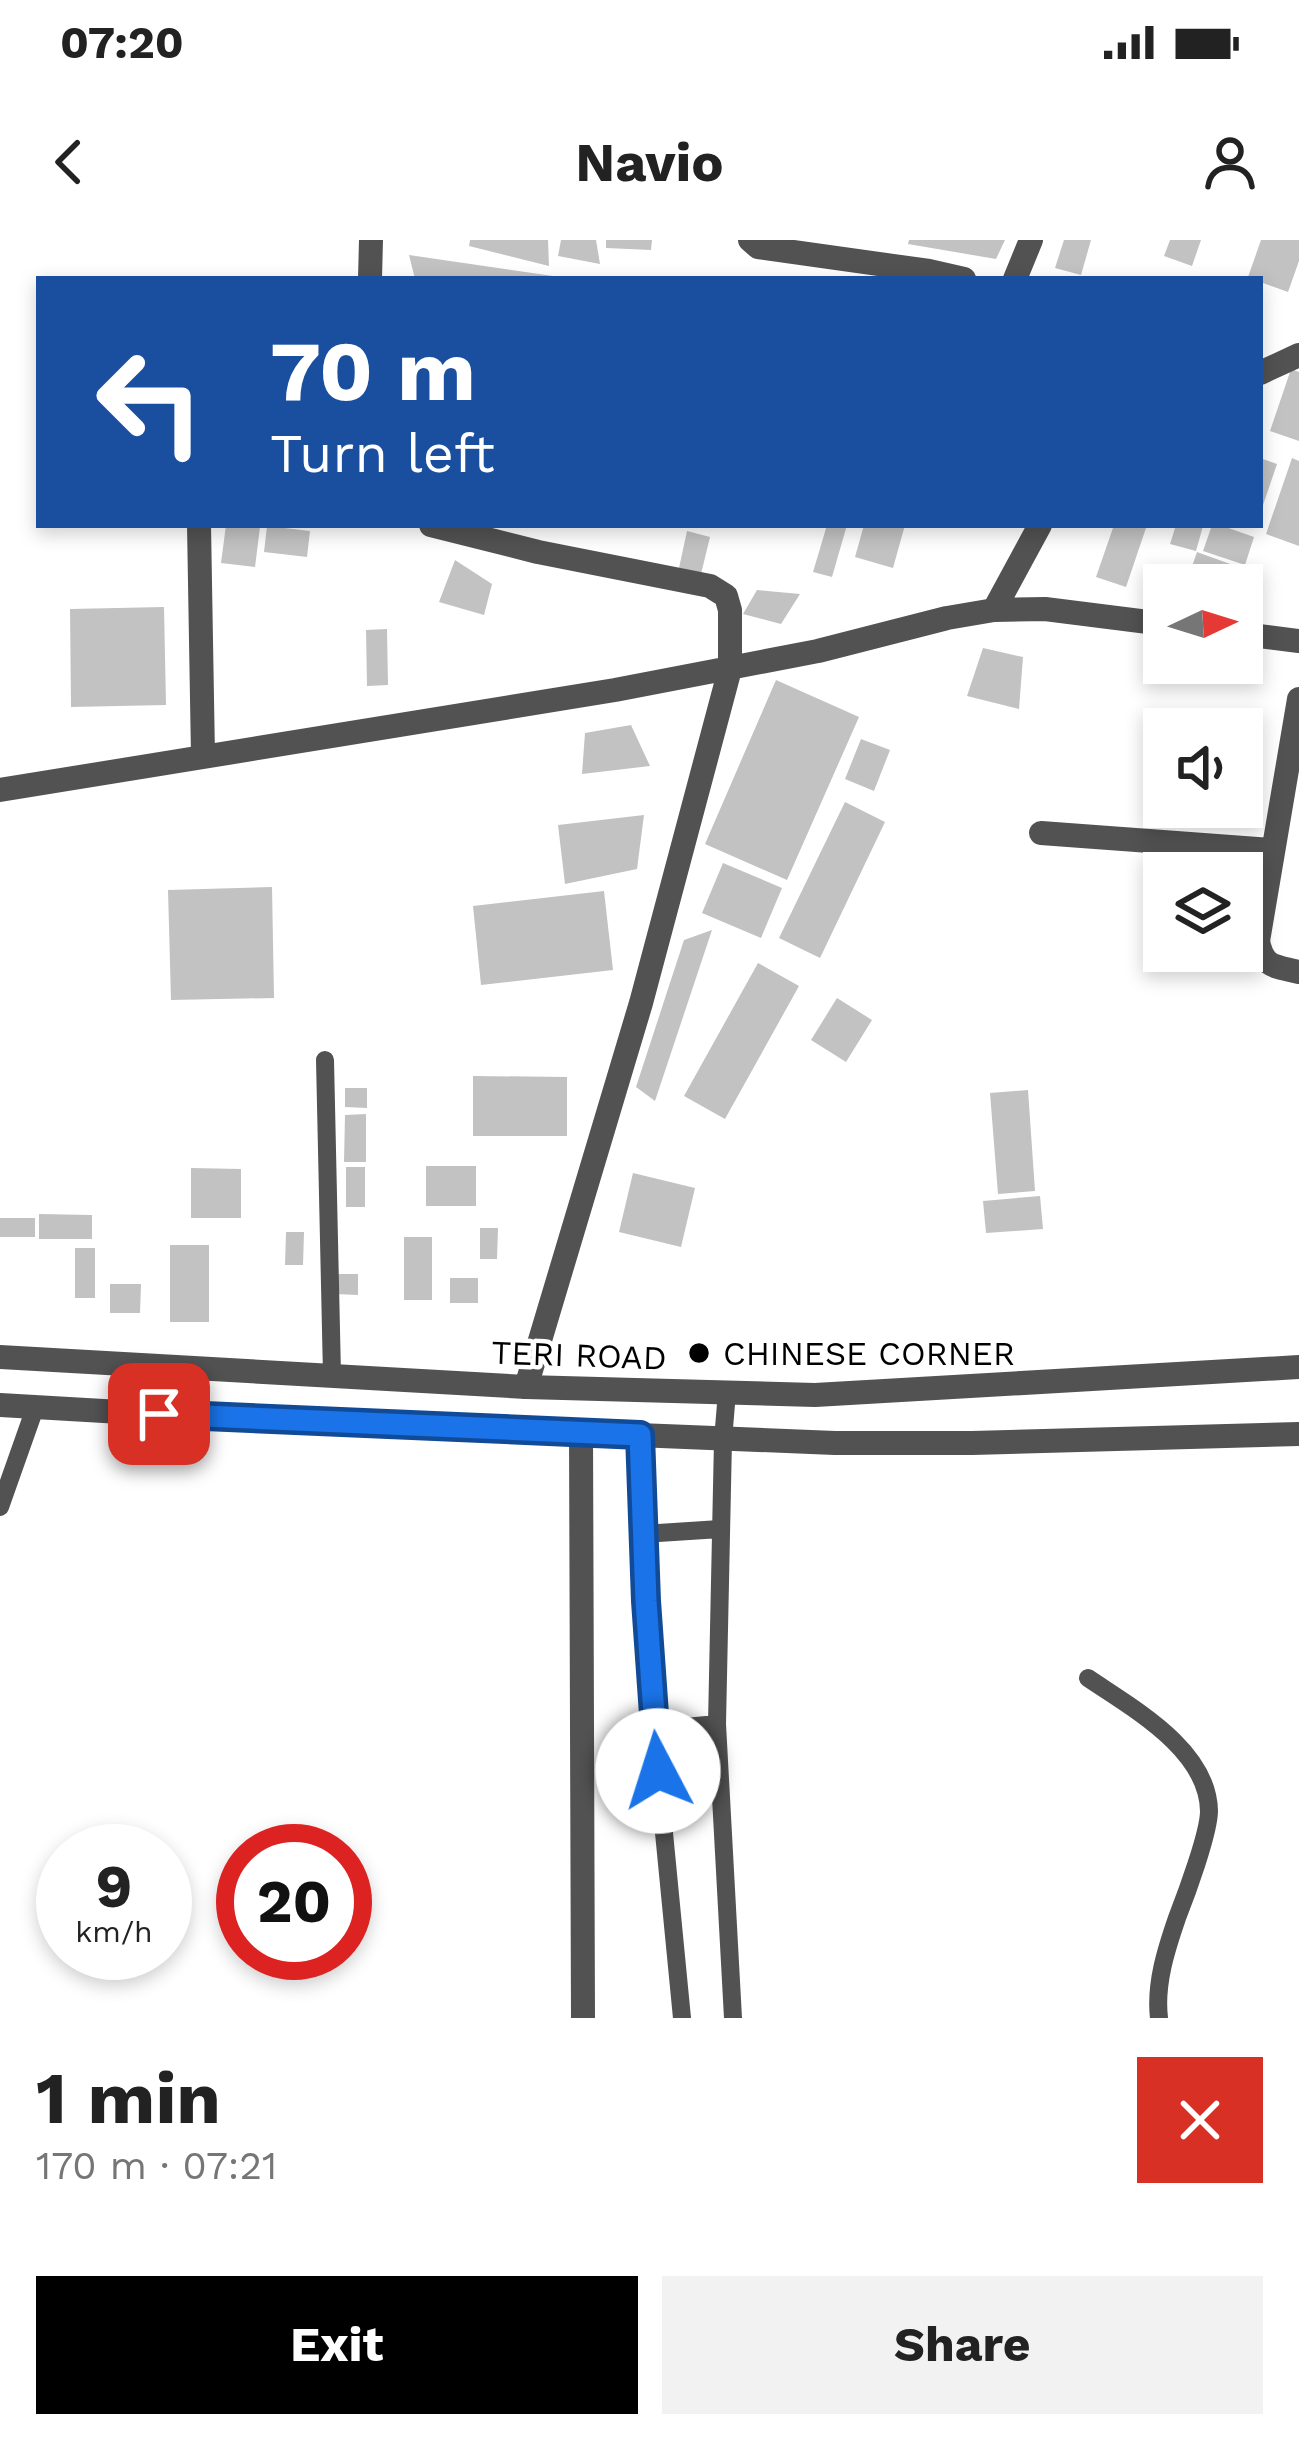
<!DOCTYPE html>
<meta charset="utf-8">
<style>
body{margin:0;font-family:"Work Sans",sans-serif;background:#f2f2f2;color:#222;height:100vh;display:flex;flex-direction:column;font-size:45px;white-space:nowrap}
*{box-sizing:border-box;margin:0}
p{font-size:39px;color:#767676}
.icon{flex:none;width:66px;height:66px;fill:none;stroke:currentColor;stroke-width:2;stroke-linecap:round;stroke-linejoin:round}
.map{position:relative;height:1778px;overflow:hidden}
.side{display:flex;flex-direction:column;background:#fff;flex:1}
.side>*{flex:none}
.banner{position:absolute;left:36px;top:36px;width:1227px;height:252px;border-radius:0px;box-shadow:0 6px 18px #0003;background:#1a4fa0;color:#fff;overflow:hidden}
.needle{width:78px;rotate:86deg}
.buttons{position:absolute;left:1143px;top:324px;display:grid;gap:24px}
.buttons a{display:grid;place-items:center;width:120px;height:120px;border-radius:0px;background:#fff;box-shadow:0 6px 18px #0003;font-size:60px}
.speed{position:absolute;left:36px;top:1584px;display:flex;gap:24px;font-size:60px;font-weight:700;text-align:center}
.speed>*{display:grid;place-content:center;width:156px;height:156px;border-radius:50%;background:#fff;box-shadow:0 6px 18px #0003;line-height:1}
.speed small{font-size:30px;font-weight:400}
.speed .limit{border:18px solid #d22;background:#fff;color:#111}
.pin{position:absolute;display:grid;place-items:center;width:102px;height:102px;color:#fff;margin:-51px;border-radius:24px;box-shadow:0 6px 18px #0006}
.me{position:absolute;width:132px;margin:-66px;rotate:355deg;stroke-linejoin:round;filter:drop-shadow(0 0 9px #0008)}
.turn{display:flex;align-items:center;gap:42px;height:252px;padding:0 36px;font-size:54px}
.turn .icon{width:156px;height:156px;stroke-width:2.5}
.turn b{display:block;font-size:84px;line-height:102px}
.round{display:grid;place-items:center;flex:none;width:126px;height:126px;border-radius:0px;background:#f2f2f2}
.overview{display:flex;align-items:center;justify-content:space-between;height:204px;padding:0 36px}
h1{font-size:72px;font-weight:700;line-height:90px}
.action{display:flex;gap:24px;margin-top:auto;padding:24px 36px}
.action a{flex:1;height:138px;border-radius:0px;background:#000;color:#fff;font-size:48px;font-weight:700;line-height:138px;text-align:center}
.action a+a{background:#f2f2f2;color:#222}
.status{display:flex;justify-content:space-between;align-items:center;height:84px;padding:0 60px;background:#fff;direction:ltr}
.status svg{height:33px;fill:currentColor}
header{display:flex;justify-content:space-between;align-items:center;height:156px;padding:0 36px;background:#fff;font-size:54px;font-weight:700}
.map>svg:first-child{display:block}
</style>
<div class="status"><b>07:20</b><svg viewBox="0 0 49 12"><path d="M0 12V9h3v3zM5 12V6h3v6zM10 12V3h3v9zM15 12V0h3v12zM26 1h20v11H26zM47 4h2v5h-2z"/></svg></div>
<header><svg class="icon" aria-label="back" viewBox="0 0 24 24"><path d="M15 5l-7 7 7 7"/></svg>Navio<svg class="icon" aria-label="person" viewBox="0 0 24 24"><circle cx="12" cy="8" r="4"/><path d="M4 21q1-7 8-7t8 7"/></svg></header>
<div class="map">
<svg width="1299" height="1778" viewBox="0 0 1299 1778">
<rect width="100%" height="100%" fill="#fff"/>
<path fill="#c2c2c2" d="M470 0H548L549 26 469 6Z
M561 0H596L600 24 558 16Z
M606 0H652L651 10 606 8Z
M909 0H1005L996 19 908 4Z
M1064 0H1091L1081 35 1055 28Z
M1170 0H1201L1192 26 1164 16Z
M1261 0H1299V21L1288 52 1260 42V39L1248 37Z
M409 15 553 36 552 39H415Z
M1291 129 1299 132V201L1270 191Z
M1260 218 1277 224 1261 271H1260Z
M1292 218 1299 221V306L1266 294Z
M226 285 260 287 255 327 221 323Z
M827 285H847L832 337 813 332Z
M864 285H905L893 328 855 317Z
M1114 285H1147L1126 347 1096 337Z
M1176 285 1203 286 1196 311 1170 304Z
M1212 285H1220L1254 297 1245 325 1203 311Z
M267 286 310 291 307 317 264 312Z
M687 291 710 297 701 334 679 328Z
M1197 312 1244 329 1238 345 1186 344Z
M455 320 492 344 484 375 439 362Z
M757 350 800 354 781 384 743 374Z
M164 367 166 465 71 467 70 369Z
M387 389 388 445 367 446 366 390Z
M983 408 1023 417 1019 469 967 456Z
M776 440 859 477 787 640 705 604Z
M631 485 650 526 582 534 585 493Z
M861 499 890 510 874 551 845 539Z
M845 562 885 582 820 718 779 698Z
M644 575 637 629 565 644 558 585Z
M723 623 782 648 761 698 702 673Z
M272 647 274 758 171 760 168 650Z
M604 651 613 730 481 745 473 666Z
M712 690 655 861 636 847 684 700Z
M758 723 799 746 725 879 684 856Z
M837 758 872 780 846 822 811 800Z
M473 836 567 837V896H473Z
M345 848H367V868L345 867Z
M1028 850 1035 951 998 954 990 853Z
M366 874V922H344L345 875Z
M426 926H476V966H426Z
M346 927H365V967H346Z
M191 928 241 929V978H191Z
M633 933 695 948 681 1007 619 992Z
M1040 956 1043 989 986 993 983 961Z
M39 974 92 975V999H39Z
M0 978H35V997H0Z
M480 988H498L497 1019H480Z
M286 992H304L303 1025H285Z
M404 997H432V1060H404Z
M170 1005H209V1082H170Z
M75 1008H95V1058H75Z
M334 1034H358V1055L334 1054Z
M450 1038H478V1063H450Z
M110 1044H141L140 1073H110Z"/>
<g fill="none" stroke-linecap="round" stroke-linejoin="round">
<path stroke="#525252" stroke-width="18" d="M325 820 332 1135
M727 1152 723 1200 717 1484 733 1778
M640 1195 654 1490 682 1778
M0 1267 35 1168
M643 1294 720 1289
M1088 1438C1132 1468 1208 1509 1209 1571 1209 1593 1186 1655 1177 1678 1166 1710 1155 1744 1159 1778
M654 1490 717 1484"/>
<path stroke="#525252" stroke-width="24" d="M750 0 758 7 929 31 964 39
M370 39 371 0
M1015 39 1031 0
M1260 133 1299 115
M199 285 203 516
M431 285 538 312 710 346 726 356 730 370V429L641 763 526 1147
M994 370 1040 285
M1242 394 1299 401
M1299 459 1258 701C1263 728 1275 726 1299 732
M0 550 615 450 818 411 947 378 994 370 1045 369 1164 384
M1041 593 1272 610
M581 1191 583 1778"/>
<path stroke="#525252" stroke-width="24" d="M0 1117 526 1147 815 1155 1299 1127
M0 1165 241 1179 835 1203H972L1299 1194"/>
</g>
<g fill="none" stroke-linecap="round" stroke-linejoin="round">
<g stroke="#114b97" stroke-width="30">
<path id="route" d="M159 1174 640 1195 646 1361 658 1531"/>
</g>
<use href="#route" stroke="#1a73e8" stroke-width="21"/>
</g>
<circle fill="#000" stroke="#fff" stroke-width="4.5" cx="699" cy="1113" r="12"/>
<g text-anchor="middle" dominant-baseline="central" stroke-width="9" stroke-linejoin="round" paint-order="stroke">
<g font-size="33" fill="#000" stroke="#fff" text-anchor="start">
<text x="723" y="1113">CHINESE CORNER</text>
</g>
<g font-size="33" fill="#000" stroke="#fff">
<text transform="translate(579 1115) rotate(2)">TERI ROAD</text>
</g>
</g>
</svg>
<div class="buttons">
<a><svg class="needle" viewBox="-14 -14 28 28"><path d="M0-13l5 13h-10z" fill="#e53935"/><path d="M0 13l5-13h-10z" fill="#767676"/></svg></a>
<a><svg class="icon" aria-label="sound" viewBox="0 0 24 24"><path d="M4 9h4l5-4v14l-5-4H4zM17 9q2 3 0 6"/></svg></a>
<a><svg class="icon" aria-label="layers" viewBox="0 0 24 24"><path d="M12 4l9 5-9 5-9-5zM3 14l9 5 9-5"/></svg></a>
</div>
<div class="speed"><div>9<small>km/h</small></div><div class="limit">20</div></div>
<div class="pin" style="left:159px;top:1174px;background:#d93025"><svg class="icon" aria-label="arrive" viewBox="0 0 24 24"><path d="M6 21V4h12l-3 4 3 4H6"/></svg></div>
<svg class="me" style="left:658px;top:1531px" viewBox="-20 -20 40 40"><circle r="19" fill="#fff"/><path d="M0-13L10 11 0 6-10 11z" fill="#1a73e8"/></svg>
<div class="banner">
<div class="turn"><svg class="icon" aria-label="left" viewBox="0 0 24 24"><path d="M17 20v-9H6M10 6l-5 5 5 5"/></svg><div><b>70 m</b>Turn left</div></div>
</div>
</div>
<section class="side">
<div class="overview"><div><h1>1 min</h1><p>170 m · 07:21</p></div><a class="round" style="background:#d93025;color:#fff"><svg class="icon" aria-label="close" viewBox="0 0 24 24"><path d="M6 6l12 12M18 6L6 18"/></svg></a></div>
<div class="action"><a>Exit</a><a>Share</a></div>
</section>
